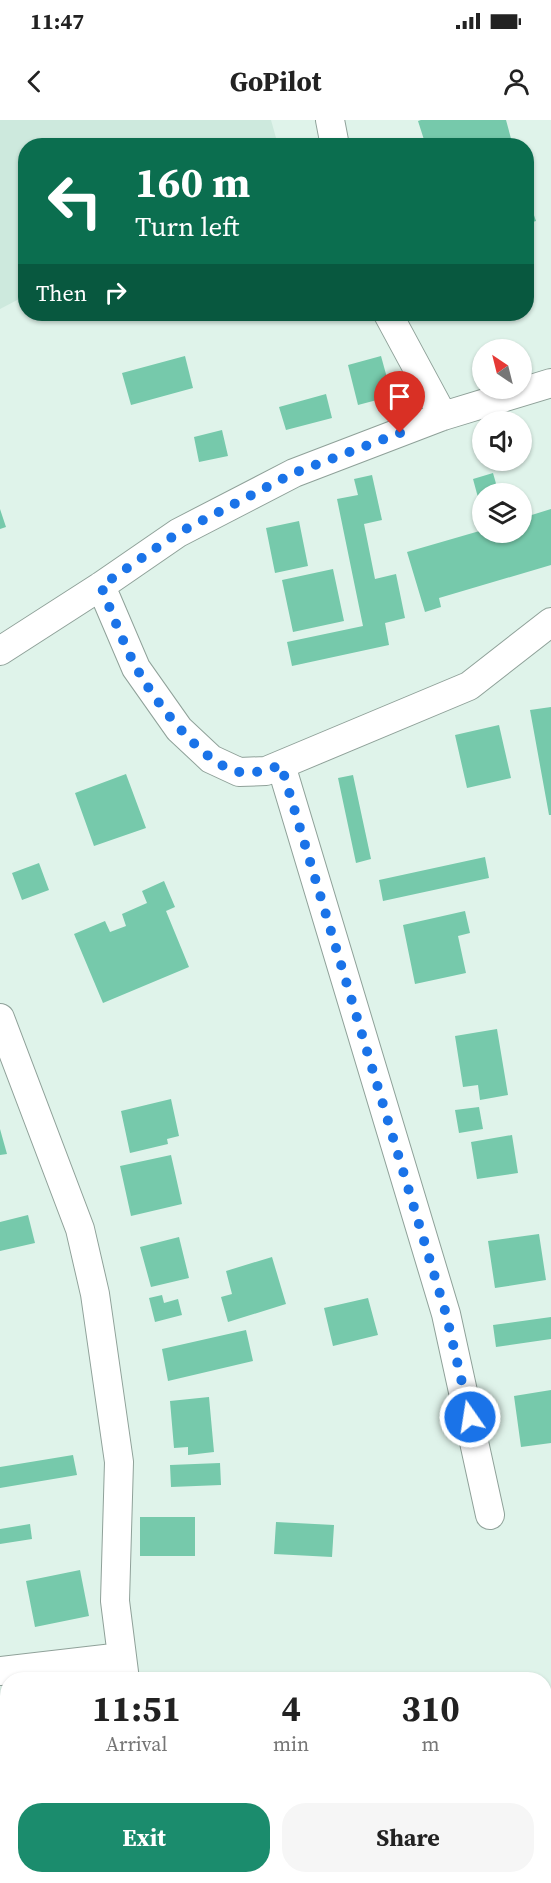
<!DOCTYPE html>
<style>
body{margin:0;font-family:"Source Serif 4",serif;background:#f6f6f6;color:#222;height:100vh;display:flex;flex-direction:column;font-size:22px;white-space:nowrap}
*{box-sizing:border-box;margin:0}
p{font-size:20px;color:#767676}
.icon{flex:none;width:33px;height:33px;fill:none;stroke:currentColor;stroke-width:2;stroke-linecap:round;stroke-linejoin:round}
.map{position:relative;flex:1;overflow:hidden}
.sheet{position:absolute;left:0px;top:1552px;width:552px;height:212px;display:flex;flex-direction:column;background:#fff;border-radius:24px 24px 0 0;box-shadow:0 2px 4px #0004}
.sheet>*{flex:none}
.guide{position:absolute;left:18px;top:18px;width:516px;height:183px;border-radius:24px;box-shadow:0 2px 4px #0004;background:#0b6e4f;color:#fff;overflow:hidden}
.needle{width:39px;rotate:325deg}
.buttons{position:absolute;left:472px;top:219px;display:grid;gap:12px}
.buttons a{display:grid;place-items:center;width:60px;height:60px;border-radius:50%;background:#fff;box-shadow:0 2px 4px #0004;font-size:30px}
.pin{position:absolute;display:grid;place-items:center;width:51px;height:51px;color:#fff;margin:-62px -26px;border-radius:50% 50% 50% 0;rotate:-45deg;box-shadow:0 0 6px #0007}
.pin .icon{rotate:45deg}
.me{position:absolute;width:66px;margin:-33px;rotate:347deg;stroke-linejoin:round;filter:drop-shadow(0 0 4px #0008)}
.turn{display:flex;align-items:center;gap:21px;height:126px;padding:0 18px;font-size:27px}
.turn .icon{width:78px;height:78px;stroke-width:2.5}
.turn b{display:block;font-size:42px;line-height:51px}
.then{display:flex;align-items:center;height:57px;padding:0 18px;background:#0003;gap:12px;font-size:22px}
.eta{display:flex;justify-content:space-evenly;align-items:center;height:102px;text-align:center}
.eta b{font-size:36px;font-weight:700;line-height:42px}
.action{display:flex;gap:12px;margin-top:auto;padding:12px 18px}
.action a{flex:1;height:69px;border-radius:24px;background:#1b8c6d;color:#fff;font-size:24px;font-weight:700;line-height:69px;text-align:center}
.action a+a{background:#f6f6f6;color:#222}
.status{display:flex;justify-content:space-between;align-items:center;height:42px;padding:0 30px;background:#fff;direction:ltr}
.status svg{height:16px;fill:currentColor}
header{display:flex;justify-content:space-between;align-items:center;height:78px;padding:0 18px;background:#fff;font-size:27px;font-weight:700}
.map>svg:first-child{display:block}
</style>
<div class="status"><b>11:47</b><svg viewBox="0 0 49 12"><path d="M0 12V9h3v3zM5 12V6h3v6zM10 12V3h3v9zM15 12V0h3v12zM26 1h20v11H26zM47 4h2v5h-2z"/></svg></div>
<header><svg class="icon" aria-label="back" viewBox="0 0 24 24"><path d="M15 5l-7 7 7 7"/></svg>GoPilot<svg class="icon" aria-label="person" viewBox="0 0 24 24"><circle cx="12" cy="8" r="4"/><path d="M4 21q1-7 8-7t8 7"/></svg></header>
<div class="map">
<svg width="551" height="1763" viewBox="0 0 551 1763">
<rect width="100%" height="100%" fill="#dff3ea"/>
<path fill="#cde9dd" d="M0 0H271L278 25 26 26 25 176 0 189Z"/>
<path fill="#76c9ab" d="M421 0H506L513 26H426L418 1Z
M526 72 536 101 526 104Z
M185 236 193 268 131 285 122 253Z
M381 236 392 276 358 285 348 245Z
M326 274 332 298 286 310 279 287Z
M222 310 228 336 199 342 194 317Z
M493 353 499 374H483V384L480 385 473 359Z
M372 355 382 400 364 404 375 459 396 454 405 498 385 503 389 525 292 546 287 522 363 506 337 379 358 375 354 359Z
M0 389 6 407 0 409Z
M551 389V445L439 478 441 487 425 492 407 432 483 410V412H522V398Z
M299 401 308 446 275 453 266 408Z
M333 449 344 501 293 512 282 460Z
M551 587V695H549L530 590Z
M499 605 511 658 467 668 455 615Z
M126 654 146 708 94 726 75 673Z
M353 655 371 739 356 743 338 658Z
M485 737 489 758 383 781 379 760Z
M39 743 49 770 22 780 12 753Z
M164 761 175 787 166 791 189 847 103 883 74 814 105 801 110 812 126 806 122 794 147 783 142 771Z
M465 791 470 813 458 816 466 853 415 864 403 805Z
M497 909 508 975 480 980 478 965 463 967 455 916Z
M171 979 179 1016 167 1019 168 1024 130 1033 121 991Z
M479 987 483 1009 459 1013 455 990Z
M0 1009 7 1034 0 1035Z
M512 1015 518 1053 477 1059 471 1022Z
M171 1035 182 1084 131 1096 120 1046Z
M28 1095 35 1123 0 1131V1102Z
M539 1114 546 1160 495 1168 488 1121Z
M179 1117 189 1158 151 1167 140 1127Z
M272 1137 286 1184 228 1202 221 1177 232 1174 226 1151Z
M162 1175 164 1183 178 1179 182 1195 155 1202 149 1178Z
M368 1178 378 1215 333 1226 324 1188Z
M551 1197V1219L496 1227 493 1205Z
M246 1210 253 1241 168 1261 162 1229Z
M551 1270V1323L521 1327 514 1276Z
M209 1277 214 1332 188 1335V1327L174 1328 170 1281Z
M73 1335 77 1355 0 1368V1347Z
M220 1343 221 1365 171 1367 170 1345Z
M140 1397H195V1436H140Z
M276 1402 334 1405 332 1437 274 1434Z
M30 1404 32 1419 0 1424V1409Z
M80 1450 89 1496 35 1507 26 1461Z
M8 1585V1637L0 1638V1586Z"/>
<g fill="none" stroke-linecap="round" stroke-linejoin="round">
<g stroke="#8fa199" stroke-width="30">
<path id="minor" d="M330 0 335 26
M388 194 443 296
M101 466 136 548 179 609 211 639 239 652 266 651 469 566 551 502
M0 531 101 466 178 413 294 353 443 296 551 263
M281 645 446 1194 490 1395
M0 898 80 1109 95 1174 119 1342 115 1481 125 1560
M0 1551 122 1537
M156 1756 157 1763"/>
</g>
<use href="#minor" stroke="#fff" stroke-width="28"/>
</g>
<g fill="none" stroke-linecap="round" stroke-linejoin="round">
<path stroke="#1a73e8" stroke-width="10" stroke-dasharray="0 18" d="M400 313 294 353 178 413 101 466C112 493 122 521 136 547 152 578 204 647 240 652 254 654 268 650 281 645L446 1194 470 1297"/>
</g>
</svg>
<div class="buttons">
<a><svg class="needle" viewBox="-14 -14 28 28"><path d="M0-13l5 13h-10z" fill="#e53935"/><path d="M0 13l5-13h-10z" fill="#767676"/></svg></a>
<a><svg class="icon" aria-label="sound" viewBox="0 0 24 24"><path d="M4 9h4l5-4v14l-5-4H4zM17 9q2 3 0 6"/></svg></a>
<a><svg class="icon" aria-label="layers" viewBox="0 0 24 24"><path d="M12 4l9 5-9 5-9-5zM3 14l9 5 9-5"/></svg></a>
</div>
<div class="pin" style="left:400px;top:313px;background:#d93025"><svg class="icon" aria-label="arrive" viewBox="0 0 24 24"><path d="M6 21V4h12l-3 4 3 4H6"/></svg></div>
<svg class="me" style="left:470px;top:1297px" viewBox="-20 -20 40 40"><circle r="17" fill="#1a73e8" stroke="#fff" stroke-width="3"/><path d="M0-11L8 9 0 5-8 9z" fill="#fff"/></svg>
<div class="guide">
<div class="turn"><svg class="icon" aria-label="left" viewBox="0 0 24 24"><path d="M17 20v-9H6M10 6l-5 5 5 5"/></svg><div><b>160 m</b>Turn left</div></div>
<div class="then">Then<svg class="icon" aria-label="right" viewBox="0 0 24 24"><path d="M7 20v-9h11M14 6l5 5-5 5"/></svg></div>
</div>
<section class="sheet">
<div class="eta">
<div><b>11:51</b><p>Arrival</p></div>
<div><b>4</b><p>min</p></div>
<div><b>310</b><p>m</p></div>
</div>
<div class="action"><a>Exit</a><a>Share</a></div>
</section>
</div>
